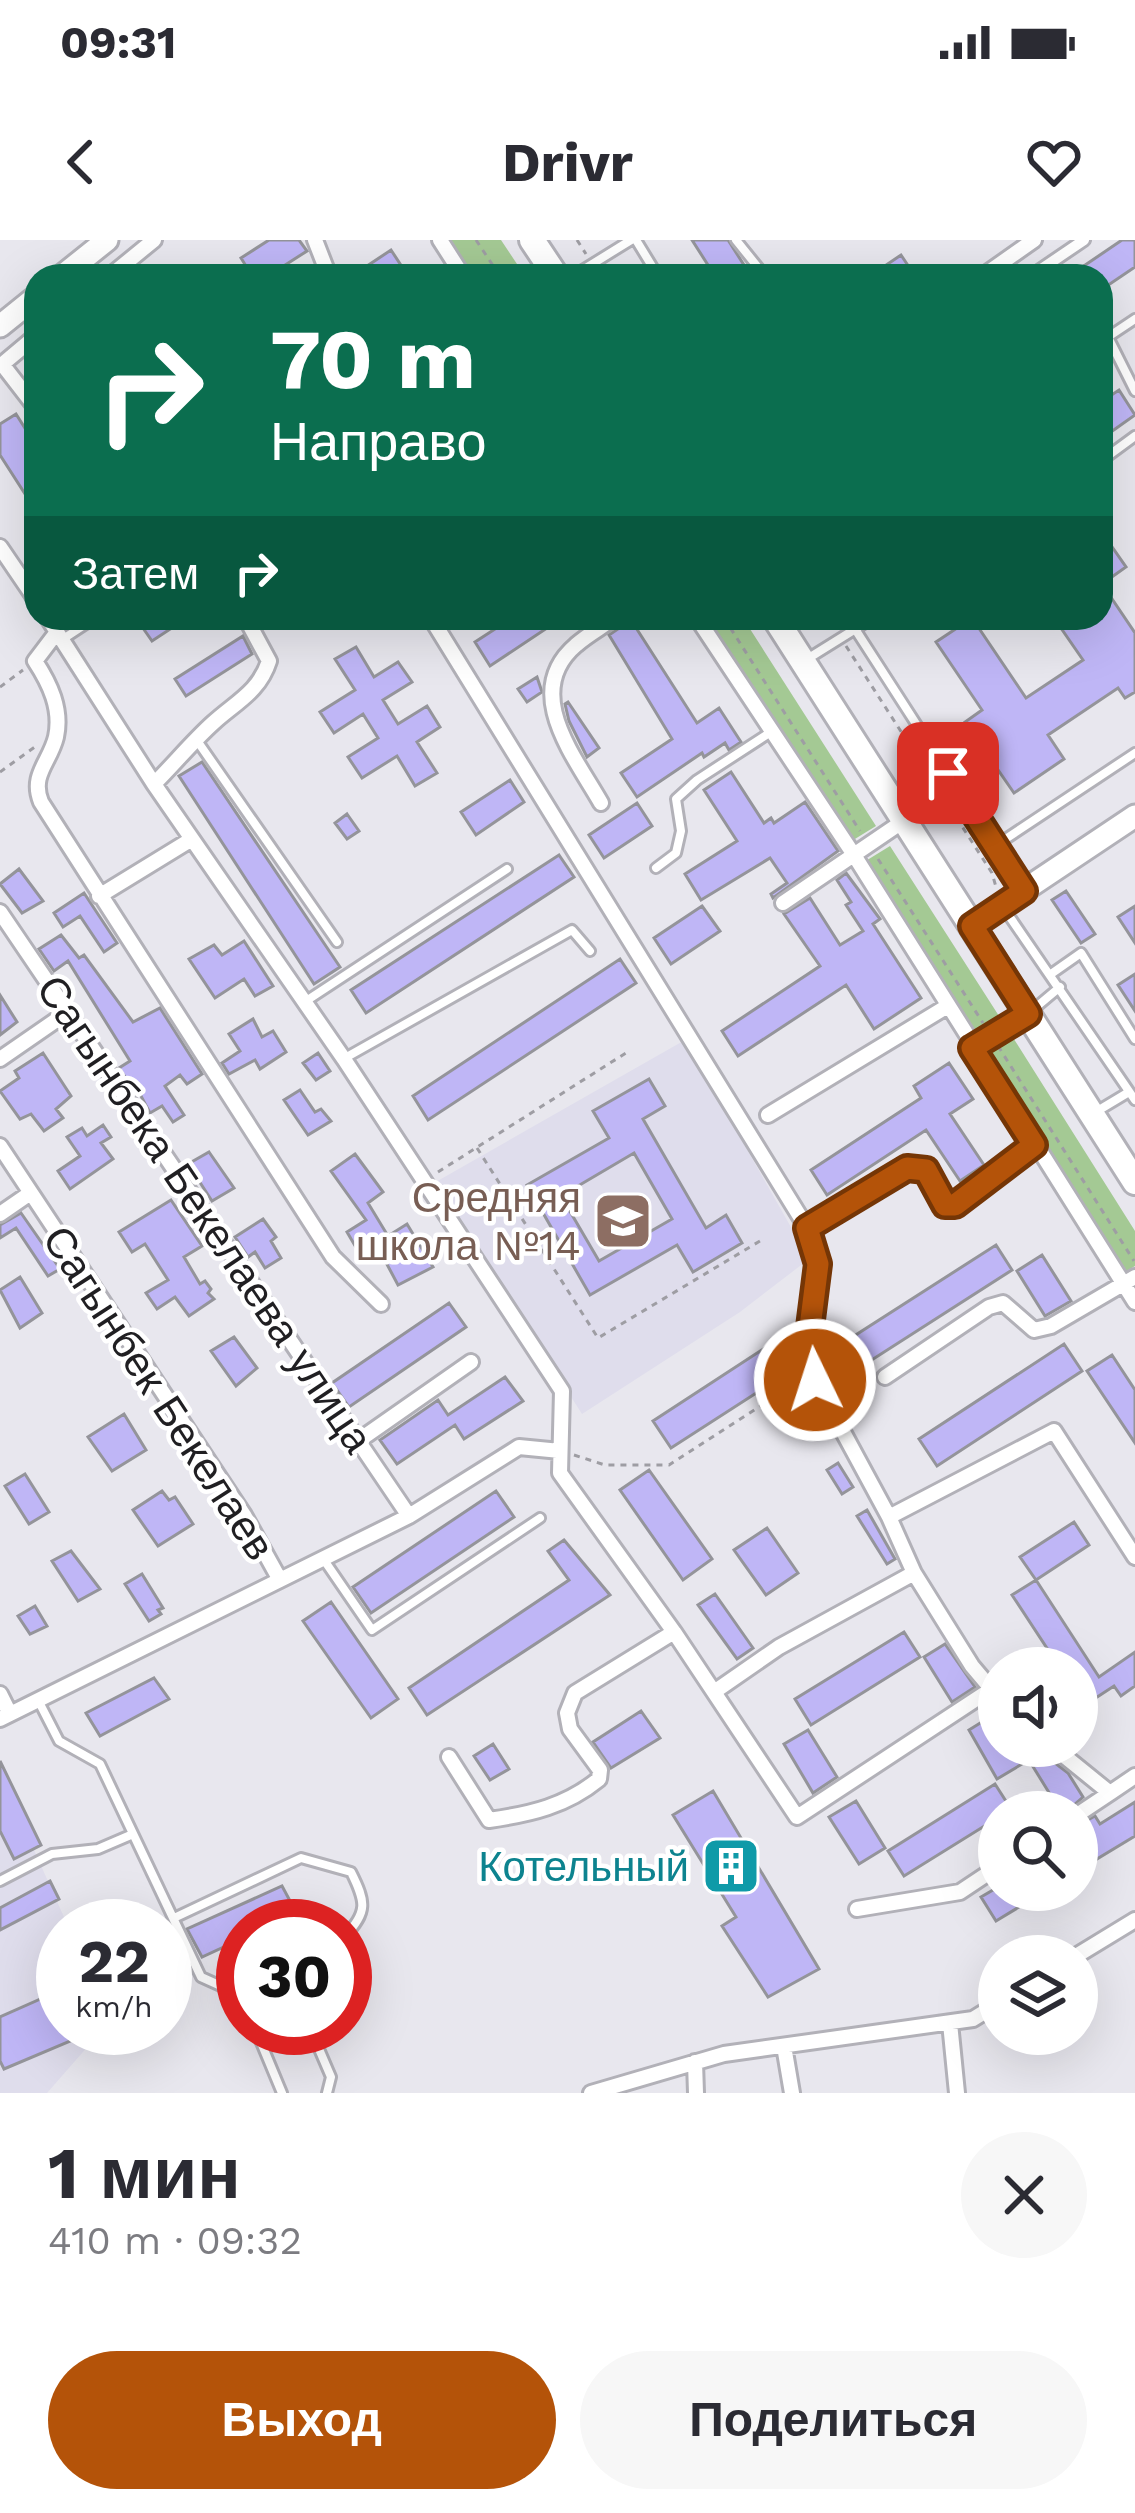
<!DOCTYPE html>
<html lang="ru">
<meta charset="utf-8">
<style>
body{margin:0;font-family:"Work Sans",sans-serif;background:#f7f7f7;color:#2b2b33;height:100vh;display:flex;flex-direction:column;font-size:45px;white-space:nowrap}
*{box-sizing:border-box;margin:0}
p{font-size:39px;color:#7c7c81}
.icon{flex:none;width:66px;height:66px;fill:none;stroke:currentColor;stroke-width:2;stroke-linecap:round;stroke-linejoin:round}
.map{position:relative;height:1853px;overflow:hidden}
.side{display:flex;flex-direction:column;background:#fff;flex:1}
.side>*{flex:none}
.banner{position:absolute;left:24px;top:24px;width:1089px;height:366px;border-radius:36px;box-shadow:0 12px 48px #0002;background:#0b6e4f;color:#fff;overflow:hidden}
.buttons{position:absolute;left:978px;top:1407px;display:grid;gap:24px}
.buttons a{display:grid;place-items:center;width:120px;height:120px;border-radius:50%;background:#fff;box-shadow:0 12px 48px #0002;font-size:60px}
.speed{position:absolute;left:36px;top:1659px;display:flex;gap:24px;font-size:60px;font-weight:700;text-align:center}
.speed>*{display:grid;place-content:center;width:156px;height:156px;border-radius:50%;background:#fff;box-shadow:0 12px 48px #0002;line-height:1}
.speed small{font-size:30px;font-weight:400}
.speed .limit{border:18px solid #d22;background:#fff;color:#111}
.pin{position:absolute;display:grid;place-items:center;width:102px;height:102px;color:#fff;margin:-51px;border-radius:24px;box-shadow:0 6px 18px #0006}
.me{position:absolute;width:132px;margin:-66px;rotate:356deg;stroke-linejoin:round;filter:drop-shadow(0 0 9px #0008)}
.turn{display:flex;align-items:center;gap:42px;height:252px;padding:0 48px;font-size:54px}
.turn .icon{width:156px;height:156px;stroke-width:2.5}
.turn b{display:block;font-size:84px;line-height:102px}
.then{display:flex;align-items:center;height:114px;padding:0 48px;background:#0003;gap:24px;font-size:45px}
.round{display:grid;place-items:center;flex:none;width:126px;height:126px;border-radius:63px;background:#f7f7f7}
.summary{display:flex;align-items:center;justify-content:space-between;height:204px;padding:0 48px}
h1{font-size:72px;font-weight:700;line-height:90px}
.cta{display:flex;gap:24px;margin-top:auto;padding:24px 48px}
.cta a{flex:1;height:138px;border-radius:72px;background:#b45309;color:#fff;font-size:48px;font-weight:700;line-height:138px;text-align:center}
.cta a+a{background:#f7f7f7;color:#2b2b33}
.status{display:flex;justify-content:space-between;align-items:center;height:84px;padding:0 60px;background:#fff;direction:ltr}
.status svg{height:33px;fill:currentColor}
header{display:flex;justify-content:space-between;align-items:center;height:156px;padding:0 48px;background:#fff;font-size:54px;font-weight:700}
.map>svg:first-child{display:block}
</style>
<div class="status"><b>09:31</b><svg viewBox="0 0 49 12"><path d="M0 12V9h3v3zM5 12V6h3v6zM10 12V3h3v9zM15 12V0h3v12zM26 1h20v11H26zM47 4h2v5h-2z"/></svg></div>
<header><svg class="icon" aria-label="back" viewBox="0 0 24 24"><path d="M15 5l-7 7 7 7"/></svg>Drivr<svg class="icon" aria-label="heart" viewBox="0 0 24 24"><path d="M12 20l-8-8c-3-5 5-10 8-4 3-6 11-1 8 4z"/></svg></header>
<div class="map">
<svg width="1135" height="1853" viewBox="0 0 1135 1853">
<rect width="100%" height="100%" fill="#e8e7ee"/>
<path fill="#dfddec" d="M685 800 809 1019 740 1072 582 1174 434 943Z
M0 1534 68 1686H63V1788H104L47 1853H0Z"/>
<path fill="#a4c994" d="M450 0H501L525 36H473Z
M708 378H743L876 586 850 602Z
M890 606 999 776 973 793 864 622Z
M1012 796 1135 991V1026L1125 1032 986 813Z"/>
<path fill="#bfb6f6" stroke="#94949a" stroke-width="3" fill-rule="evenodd" d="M269 0H299L307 11 268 36H231L246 26 241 18Z
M692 0H728L751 36H715Z
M1122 0H1135V27L1101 50V36H1069Z
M391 10 408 36H373L367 26Z
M901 15 915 36H870Z
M1119 150 1135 175 1101 199V162Z
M16 174 33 201 28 205 36 217V271L0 215V184Z
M1101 291 1126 327 1102 344 1135 393V452L1125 458 1118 448 1048 495 1064 519 1014 553 965 482 982 470 936 402 972 378 1026 458 1083 420 1054 378H1101Z
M136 378H187L152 401Z
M512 378H562L490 426 475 402Z
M631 380 697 483 719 468 741 502 729 510 725 503 704 517 702 513 637 557 621 533 672 499 609 395Z
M243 396 252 414 186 456 175 439Z
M356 407 374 437 398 422 412 442 383 460 398 484 427 466 440 487 417 502 437 533 415 546 397 516 362 538 348 517 378 498 363 474 334 493 320 472 355 450 335 419Z
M537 437 542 452 527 462 518 449Z
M568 462 599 508 587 517 569 481 565 464Z
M202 522 340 727 314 744 179 536Z
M731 532 764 583 771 578 774 583 805 562 838 611 773 658 771 654 787 643 770 618 701 660 685 634 737 601 704 550Z
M510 540 524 562 476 595 461 572Z
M637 563 652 586 604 618 589 595Z
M347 574 359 591 347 599 335 583Z
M559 615 574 637 366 773 351 750Z
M19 629 43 661 22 673 0 644Z
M846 633 880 679 873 684 921 758 874 789 846 745 738 816 722 791 820 726 784 674 810 658 840 705 863 691 846 665 851 662 837 640Z
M1066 651 1095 694 1081 703 1052 660Z
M84 653 117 703 104 712 80 676 63 687 54 673Z
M702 666 720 691 671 724 654 698Z
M1135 666V703L1118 677Z
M61 695 79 718 84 715 133 782 160 768 202 834 187 844 180 835 165 846 184 875 173 882 162 866 150 873 133 841 130 844 119 828 130 821 68 721 54 731 39 709Z
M244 701 273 746 255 756 244 739 215 758 189 719 214 705 222 715Z
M620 719 636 743 428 880 413 856Z
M1135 734V771L1118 745Z
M0 755 17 782 0 795Z
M253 779 262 797 273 791 286 812 260 829 255 820 229 834 222 823 240 811 229 794Z
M43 813 71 856 56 869 63 878 44 891 31 874 20 879 0 851 19 838 15 831Z
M318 813 330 831 316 840 303 823Z
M949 823 973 859 950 874 984 925 960 941 926 890 827 955 811 930 921 858 914 846Z
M649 839 665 866 643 879 706 988 726 975 742 1003 693 1032 677 1005 590 1055 527 945 609 898 593 871ZM634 913 672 979 599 1021 561 956Z
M300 850 315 872 321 869 331 881 308 895 284 860Z
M103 885 111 897 101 903 113 919 70 949 58 931 80 916 67 897 82 888 87 896Z
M209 912 234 948 212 961 188 924Z
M355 914 383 952 368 963 388 996 407 984 433 1027 398 1045 373 998 357 1009 347 992 366 980 331 931Z
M171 960 202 1006 184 1017 200 1044 205 1041 211 1049 208 1053 214 1059 189 1076 175 1057 157 1069 146 1053 168 1040 145 1004 132 1012 119 992Z
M21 973 60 1029 48 1036 16 988 0 998V985Z
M263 979 276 997 271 1001 281 1018 265 1028 255 1012 248 1017 235 997Z
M996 1005 1012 1030 867 1123 851 1098Z
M1042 1015 1071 1061 1045 1076 1017 1031Z
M20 1037 42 1073 20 1088 0 1050Z
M449 1063 466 1087 349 1167 332 1143Z
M234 1097 257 1128 236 1146 211 1111Z
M777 1100 795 1128 671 1208 653 1181Z
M1064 1104 1082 1131 937 1226 919 1199Z
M1112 1115 1135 1150V1203L1087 1131Z
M505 1137 523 1161 464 1199 455 1185 397 1224 380 1200 438 1160 448 1175Z
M124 1174 146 1210 112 1231 88 1197Z
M838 1223 853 1247 842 1254 827 1230Z
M649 1230 712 1319 683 1340 620 1250Z
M25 1234 49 1272 29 1284 5 1246Z
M162 1251 169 1260 175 1257 193 1284 158 1306 133 1270Z
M496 1251 514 1277 371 1373 353 1347Z
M867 1270 895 1319 887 1324 857 1276Z
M1074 1282 1089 1305 1036 1340 1020 1317Z
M767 1288 798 1333 766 1355 734 1310Z
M564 1300 610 1355 427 1475 409 1448 569 1340 548 1311Z
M71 1311 100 1349 78 1361 52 1321Z
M142 1334 163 1368 158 1370 161 1374 149 1381 125 1344Z
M1036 1340 1099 1437 1135 1412V1446L1121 1456 1114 1446 1085 1465 1077 1454V1428H1060L1012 1355Z
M715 1354 753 1408 737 1419 698 1365Z
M331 1362 398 1459 371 1478 303 1381Z
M35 1366 47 1386 30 1394 18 1376Z
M904 1392 920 1417 811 1485 795 1459Z
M945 1404 975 1447 952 1462 924 1417Z
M154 1438 169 1459 100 1496 86 1473Z
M641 1471 660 1498 611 1528 593 1502Z
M993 1475 999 1485V1506H1011L1022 1524 997 1539 969 1490Z
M808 1490 837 1537 813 1553 784 1504Z
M493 1504 509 1529 490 1540 474 1516Z
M1046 1516 1068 1533 1083 1557 1066 1572H1061L1032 1525Z
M0 1521 41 1605 14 1619 0 1591Z
M995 1544 1011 1569 999 1572V1577L904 1636 888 1611Z
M713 1551 819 1729 768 1757 722 1686 736 1677 673 1575Z
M856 1561 885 1608 859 1624 829 1577Z
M1135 1562V1596L1077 1631V1586L1095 1576 1100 1584Z
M50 1641 59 1659 0 1690V1668Z
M282 1646 296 1672 268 1686H243V1698L202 1717 187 1689Z
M993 1650H1047L996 1681 981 1657Z
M63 1749V1788H101L4 1829 0 1821V1777Z"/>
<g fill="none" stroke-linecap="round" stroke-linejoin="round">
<g stroke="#b2b1b8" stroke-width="14">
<path id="service" d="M636 0 658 36
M736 0 765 36
M573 36 631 0
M1108 97 1135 79
M1101 102 1108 97 1135 151
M1101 221 1135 196
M855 389 1023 650
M63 399 95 378
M804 421 873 378
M198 502 337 702
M995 606 1135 513
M656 628 676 613 681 591 676 559 697 540 771 492
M1003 667 1135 860
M1051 734 1081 713 1135 799
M306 761 507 629
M1029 773 1060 747
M345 818 572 690 590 711
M1094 873 1129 852
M324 1320 372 1390 540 1278
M38 1460 59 1501 100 1524 201 1737 241 1755 243 1760
M0 1641 52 1614 98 1609 133 1594
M174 1678 301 1618 351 1632C366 1662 368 1672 345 1696
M255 1788 282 1853
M310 1788 331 1837 327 1853"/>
</g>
<g stroke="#b2b1b8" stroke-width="16">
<path id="pedestrian" d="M1031 36 1084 0"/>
</g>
<g stroke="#b2b1b8" stroke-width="20">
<path id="minor" d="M315 0 329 36
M440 0 463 36
M110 36 154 0
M983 36 1034 0
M2 124 36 168
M0 126 36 96
M0 307 36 360
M48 378 154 544 344 819 562 1151 560 1233 674 1392 797 1577 990 1450
M431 378 807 988 818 1024 809 1095 815 1140 889 1277 914 1333 972 1426 999 1458
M697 378 854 615 1135 1062
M57 392 35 421C50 444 62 469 56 497 50 522 30 535 41 562L333 1017 381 1064
M154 544C174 524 193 501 213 483 236 462 259 452 269 421L249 384 259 378
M601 563C575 517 521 452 576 405 587 395 602 387 614 378
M99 656 192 599
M783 663 905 580
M0 672 409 1276
M972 808 1028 774
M0 819 68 772
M768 875 946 767
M0 906 244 1275 280 1340
M0 974 29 954
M807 988 907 928 926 930 945 965H955L1034 905
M885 1137 989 1067 1003 1063 1034 1090 1051 1086 1135 1037
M358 1201 471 1122
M889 1277 1054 1191 1135 1317
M714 1452 779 1407 914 1333
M0 1454 10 1474
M0 1479 409 1276 519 1207 560 1211
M1052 1506 1110 1553 1135 1536
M449 1517 489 1580C531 1574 566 1566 599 1539L600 1530 570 1489 567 1473 575 1453 674 1392
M1077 1575 1110 1553
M857 1669 960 1652 999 1626
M1076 1716 1135 1680
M950 1783 957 1853
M784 1806 792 1853
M695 1822 696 1853
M591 1853 724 1814 973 1779 999 1763"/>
</g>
<g stroke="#b2b1b8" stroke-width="27">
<path id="secondary" d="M972 685 1135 576"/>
</g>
<g stroke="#b2b1b8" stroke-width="27">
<path id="primary" d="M62 36 107 0
M0 86 36 57"/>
</g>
<g stroke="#b2b1b8" stroke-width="30">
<path id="trunk" d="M532 0 556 36
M775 378 1135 942"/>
</g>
<path stroke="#9e9da3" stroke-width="3" stroke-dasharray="6 6" stroke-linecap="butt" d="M476 0 500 36
M577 0 586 14
M724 378 860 591
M828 378 834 388
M846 406 992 633 996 647
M0 447 23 430
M0 532 36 506
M878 619 983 783
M998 806 1134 1021
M477 908 598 1098 765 998
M438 932 629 811
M574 1215 605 1225H669L801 1140"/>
<use href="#service" stroke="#fff" stroke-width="8"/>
<use href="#pedestrian" stroke="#fff" stroke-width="10"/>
<use href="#minor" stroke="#fff" stroke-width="14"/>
<use href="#secondary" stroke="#fff" stroke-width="21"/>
<use href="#primary" stroke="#fff" stroke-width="21"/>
<use href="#trunk" stroke="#fff" stroke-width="24"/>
</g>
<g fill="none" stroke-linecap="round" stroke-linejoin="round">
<g stroke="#753606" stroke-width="30">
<path id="route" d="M815 1140 809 1095 818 1024 807 988 907 928 926 930 945 965H955L1034 905 972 808 1028 774 972 686 1024 651 948 533"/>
</g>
<use href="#route" stroke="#b45309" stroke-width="21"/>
</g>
<defs>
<g id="school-square" transform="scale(3)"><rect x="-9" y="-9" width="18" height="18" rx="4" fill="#8d6e63" stroke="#fff"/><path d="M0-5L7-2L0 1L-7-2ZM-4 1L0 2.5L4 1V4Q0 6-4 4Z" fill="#fff"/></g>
<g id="building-square" transform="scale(3)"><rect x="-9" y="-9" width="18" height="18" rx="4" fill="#0f9aa8" stroke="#fff"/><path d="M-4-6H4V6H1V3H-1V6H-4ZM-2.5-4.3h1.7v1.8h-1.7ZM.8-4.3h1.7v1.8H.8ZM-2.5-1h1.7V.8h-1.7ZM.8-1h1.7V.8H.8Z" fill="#fff"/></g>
</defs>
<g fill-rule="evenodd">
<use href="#school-square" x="623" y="981"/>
<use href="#building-square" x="731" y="1626"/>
</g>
<g text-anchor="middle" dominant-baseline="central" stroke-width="9" stroke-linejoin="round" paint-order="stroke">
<g font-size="42" fill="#785e54" stroke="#fff" text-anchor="end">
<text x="581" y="957">Средняя<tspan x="581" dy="48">школа №14</tspan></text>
</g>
<g font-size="42" fill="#201f22" stroke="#fff">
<text transform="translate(205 974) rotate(56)">Сагынбека Бекелаева улица</text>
<text transform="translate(159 1153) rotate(57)">Сагынбек Бекелаев</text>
</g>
<g font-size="42" fill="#0d838f" stroke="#fff" text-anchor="end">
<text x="689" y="1626">Котельный</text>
</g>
</g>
</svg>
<div class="buttons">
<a><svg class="icon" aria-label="sound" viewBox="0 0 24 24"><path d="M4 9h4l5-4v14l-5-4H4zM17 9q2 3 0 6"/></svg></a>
<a><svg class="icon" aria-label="search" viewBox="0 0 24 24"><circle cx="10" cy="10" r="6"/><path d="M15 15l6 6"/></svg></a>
<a><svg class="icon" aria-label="layers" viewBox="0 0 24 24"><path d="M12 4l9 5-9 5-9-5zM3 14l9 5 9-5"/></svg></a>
</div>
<div class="speed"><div>22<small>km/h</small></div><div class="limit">30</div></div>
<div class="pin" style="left:948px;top:533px;background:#d93025"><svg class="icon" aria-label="arrive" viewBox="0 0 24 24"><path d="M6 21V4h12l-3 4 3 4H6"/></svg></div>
<svg class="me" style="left:815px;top:1140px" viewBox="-20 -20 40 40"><circle r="17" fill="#b45309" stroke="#fff" stroke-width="3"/><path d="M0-11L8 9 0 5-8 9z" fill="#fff"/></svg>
<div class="banner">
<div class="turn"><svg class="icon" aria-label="right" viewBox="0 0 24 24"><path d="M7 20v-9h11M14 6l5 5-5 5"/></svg><div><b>70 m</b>Направо</div></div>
<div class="then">Затем<svg class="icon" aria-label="right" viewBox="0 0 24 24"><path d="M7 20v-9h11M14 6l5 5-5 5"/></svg></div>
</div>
</div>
<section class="side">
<div class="summary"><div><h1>1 мин</h1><p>410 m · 09:32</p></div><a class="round"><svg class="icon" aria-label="close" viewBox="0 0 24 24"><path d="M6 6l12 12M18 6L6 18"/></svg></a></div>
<div class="cta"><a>Выход</a><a>Поделиться</a></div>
</section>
